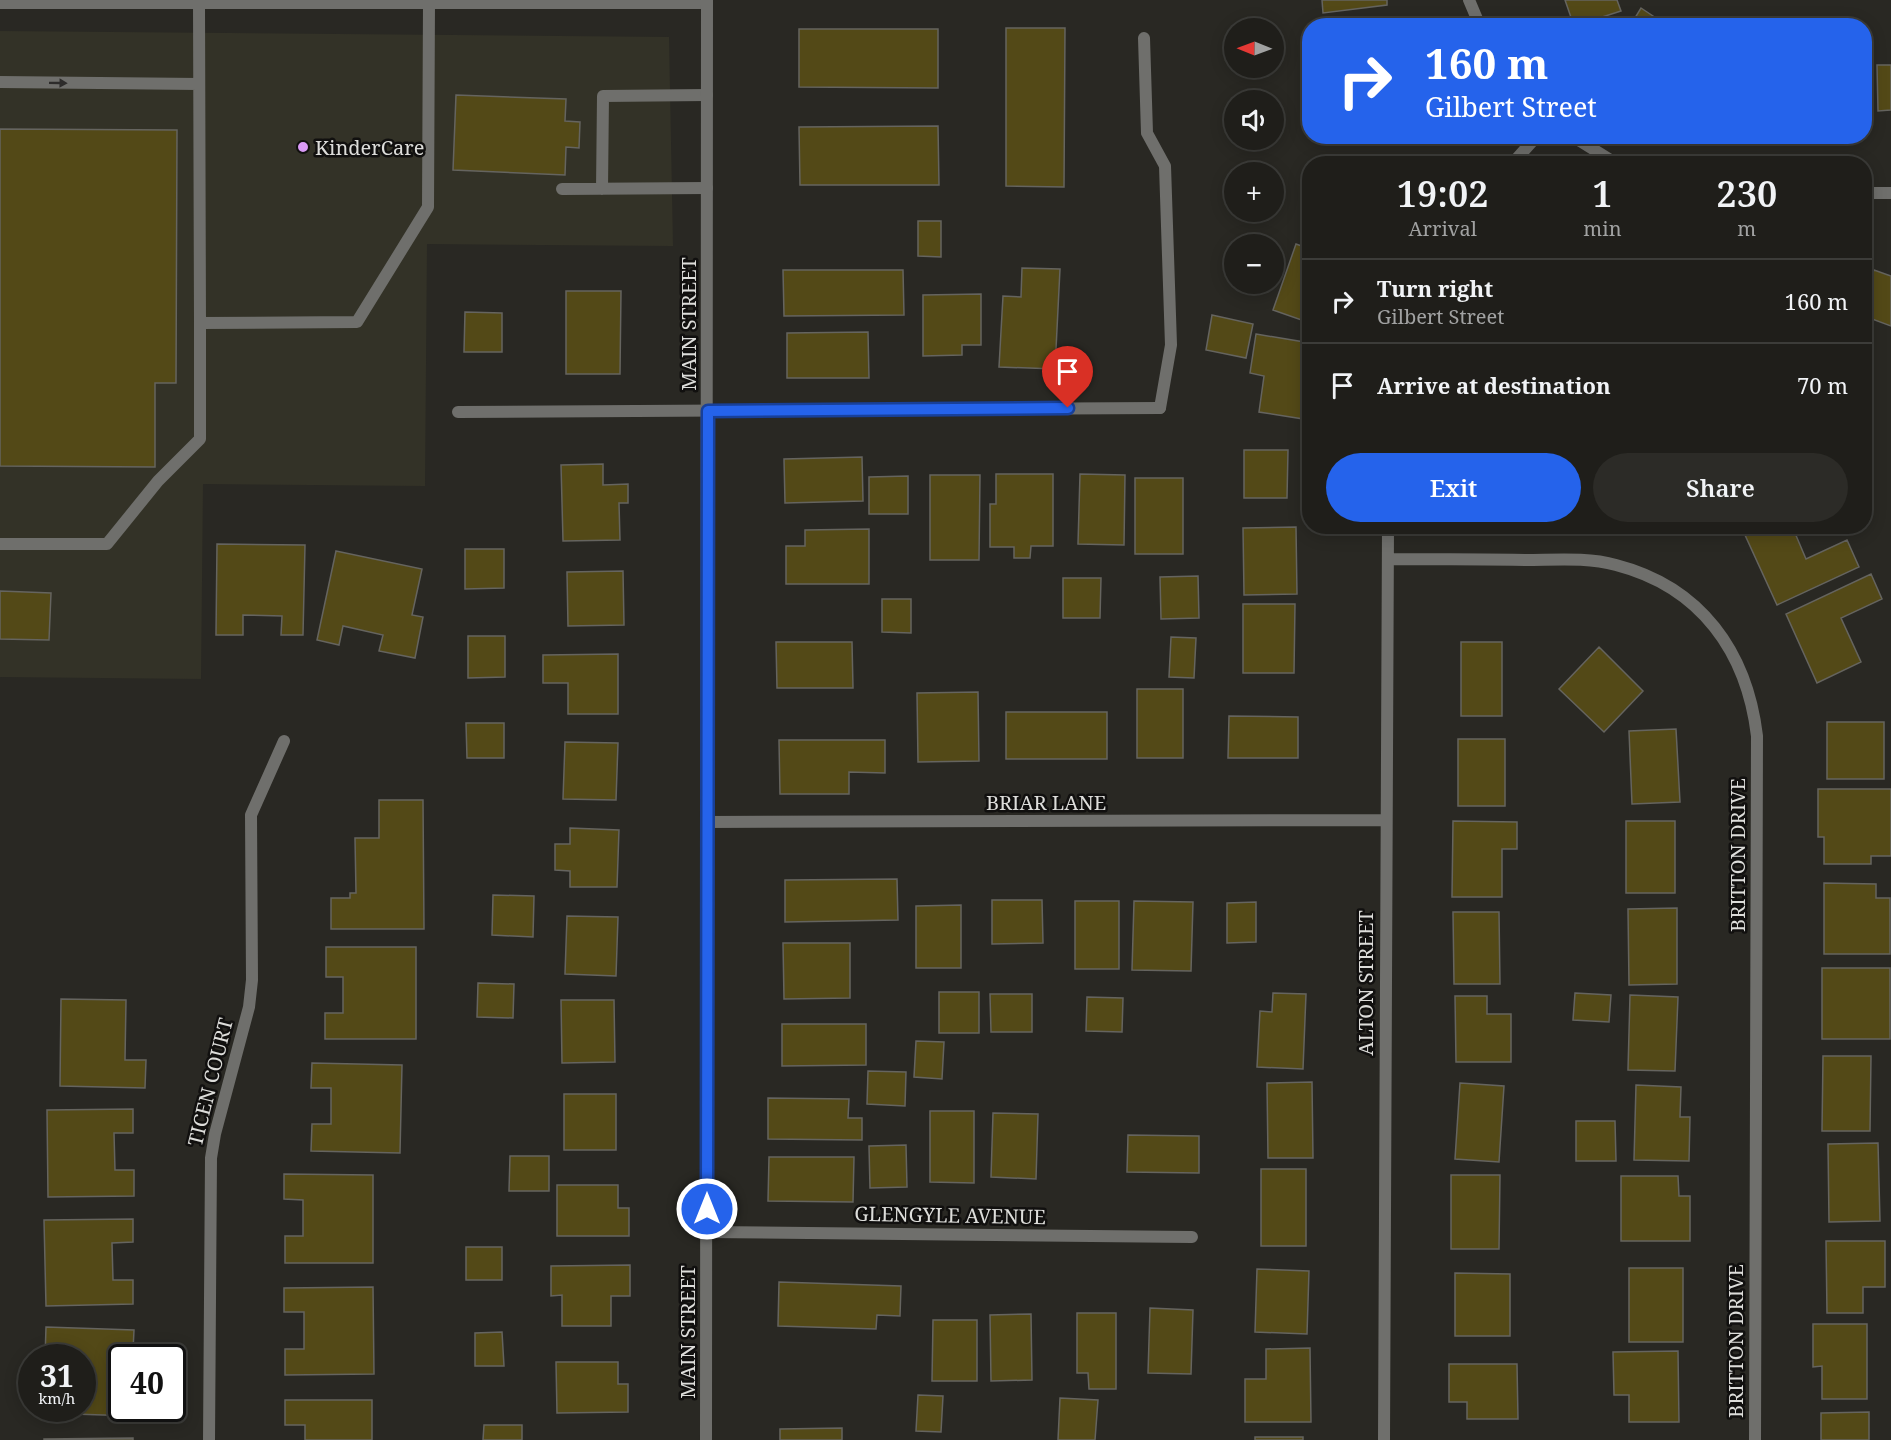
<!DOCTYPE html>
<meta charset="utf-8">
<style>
body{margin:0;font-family:"Noto Serif",serif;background:#2c2b27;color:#f1f3f6;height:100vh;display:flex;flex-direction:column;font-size:22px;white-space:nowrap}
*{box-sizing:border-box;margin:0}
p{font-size:20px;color:#a1a2a2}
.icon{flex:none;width:33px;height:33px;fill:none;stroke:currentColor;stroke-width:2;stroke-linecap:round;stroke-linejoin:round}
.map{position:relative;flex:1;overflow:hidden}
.drawer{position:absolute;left:1302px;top:156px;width:570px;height:378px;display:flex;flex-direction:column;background:#1f1e1a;border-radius:24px;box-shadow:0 3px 15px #0003,0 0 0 2px #3c3c39}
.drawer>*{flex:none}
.top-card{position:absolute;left:1302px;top:18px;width:570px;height:126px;border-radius:24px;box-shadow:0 3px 15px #0003,0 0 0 2px #3c3c39;background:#2563eb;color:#fff;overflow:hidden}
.needle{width:39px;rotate:271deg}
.fabs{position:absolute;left:1224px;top:18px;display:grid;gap:12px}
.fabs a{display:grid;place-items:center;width:60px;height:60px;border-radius:50%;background:#1f1e1a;box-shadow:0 3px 15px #0003,0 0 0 2px #3c3c39;font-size:30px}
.speed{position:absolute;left:18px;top:1344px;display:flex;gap:12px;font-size:30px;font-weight:700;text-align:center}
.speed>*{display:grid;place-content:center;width:78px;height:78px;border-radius:50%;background:#1f1e1a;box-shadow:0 3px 15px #0003,0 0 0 2px #3c3c39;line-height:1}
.speed small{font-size:15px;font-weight:400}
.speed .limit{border:3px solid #111;border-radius:9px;background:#fff;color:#111}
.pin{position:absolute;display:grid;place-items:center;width:51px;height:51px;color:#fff;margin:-62px -26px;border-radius:50% 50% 50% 0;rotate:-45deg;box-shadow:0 0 6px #0007}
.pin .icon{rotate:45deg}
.me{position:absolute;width:66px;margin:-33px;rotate:0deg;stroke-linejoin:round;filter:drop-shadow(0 0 4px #0008)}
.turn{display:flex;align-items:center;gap:21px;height:126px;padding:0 24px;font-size:27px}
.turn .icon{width:78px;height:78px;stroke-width:2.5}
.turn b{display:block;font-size:42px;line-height:51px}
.eta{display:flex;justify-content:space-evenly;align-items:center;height:102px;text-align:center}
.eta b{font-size:36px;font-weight:600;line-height:42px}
.action{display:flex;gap:12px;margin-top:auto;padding:12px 24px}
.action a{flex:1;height:69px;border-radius:36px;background:#2563eb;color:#fff;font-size:24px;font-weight:600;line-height:69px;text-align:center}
.action a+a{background:#2c2b27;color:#f1f3f6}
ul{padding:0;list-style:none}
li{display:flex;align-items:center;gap:18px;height:84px;padding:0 24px;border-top:2px solid #3c3c39}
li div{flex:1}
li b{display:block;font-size:22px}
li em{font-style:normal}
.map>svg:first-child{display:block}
</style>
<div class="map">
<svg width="1891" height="1440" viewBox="0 0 1891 1440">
<rect width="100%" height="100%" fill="#292823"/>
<path fill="#333227" d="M0 31 669 37 673 246 427 244 425 486 203 484 201 679 0 677Z"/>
<path fill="#534917" stroke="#65645f" stroke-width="1.5" d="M1322 0H1387V5L1323 13Z
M1565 0H1617L1621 11 1574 26Z
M1641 8 1668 26H1630Z
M1006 28H1065L1064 187 1006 186Z
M799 29H938V88L799 87Z
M1877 65H1891V110L1878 111Z
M456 95 566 99 565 121 580 122 579 148 566 147 565 175 453 170Z
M938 126 939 185H800L799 127Z
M0 129 177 130 176 383H155V467L0 466Z
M1357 136H1380L1361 145Z
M918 221H941V257L918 256Z
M1296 244 1310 249V323L1273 310Z
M1022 268 1060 269 1055 369 999 367 1003 296 1021 297Z
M783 270H903L904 315 784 316Z
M1874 270 1891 276V326L1864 316V296Z
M566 291H621L620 374H566Z
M981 294V345H962V355L923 356V295Z
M465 312 502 313V352H464Z
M1212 315 1253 324 1246 358 1206 350Z
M868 332 869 378H787V333Z
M1256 334 1310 343V420L1259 412 1264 376 1250 373Z
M1244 450H1288L1287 498H1244Z
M862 457 863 501 785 503 784 459Z
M603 464V485L628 484V503H619L620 540 563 541 561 465Z
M996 474H1053V546H1031L1030 558H1014V547H990V504H996Z
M1080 474 1125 475 1124 545 1078 544Z
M930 475H980L979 560H930Z
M908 476V514H869V477Z
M1135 478H1183V554H1135Z
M1763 526H1792L1806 559 1847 540 1859 567 1777 605 1745 535Z
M1296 527 1297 594 1244 595 1243 528Z
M869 529V584H786V546H805V530Z
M217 544 305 545 303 635H281L282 616 243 615V635H216Z
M465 549H504V588L465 589Z
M336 551 422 569 412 615 423 617 415 658 379 651 383 635 343 626 339 645 317 640Z
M623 571 624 625 568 626 567 572Z
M1871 574 1882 599 1841 618 1861 662 1817 683 1786 614Z
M1198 576 1199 618 1161 619 1160 577Z
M1063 578H1101L1100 618H1063Z
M0 591 51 593 49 640 0 639Z
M882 599H911V633L882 632Z
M1243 604H1295L1294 673H1243Z
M468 636H505V677L468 678Z
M1171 637 1196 638 1194 678 1169 677Z
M776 642H852L853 688H777Z
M1461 642H1502V716H1461Z
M1599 647 1643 691 1604 732 1559 689Z
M618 654V714H568V683H543V655Z
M1137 689H1183V758H1137Z
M978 692 979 761 918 762 917 693Z
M1006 712H1107V759H1006Z
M1229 716 1298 717V758H1228Z
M1827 722H1884V779H1827Z
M466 723H504V758H467Z
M1676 729 1680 802 1632 804 1629 731Z
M1458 739H1505V806H1458Z
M779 740H885V773L849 772V794H780Z
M565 742 618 743 616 800 563 799Z
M1818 789H1891V856H1871V864H1824V837H1818Z
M379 800H423L424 929H331V898H350V893H356L355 838H379Z
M1453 821 1517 822V849H1502V897H1452Z
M1626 821H1675V893H1626Z
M570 828 619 830 617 887H570V871L555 870V844H570Z
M897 879 898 920 785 922V880Z
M1824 883 1876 884V898H1890V954H1824Z
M493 895 534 896 533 937 492 935Z
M992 900H1042L1043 943 992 944Z
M1075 901H1119V969H1075Z
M1134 901 1193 902 1191 971 1132 970Z
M1256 902V942L1227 943V903Z
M961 905V968H916V906Z
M1677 908V984L1629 985 1628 909Z
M1453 912H1499L1500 984H1454Z
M567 916 618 917 616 976 565 974Z
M783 943H850V998L784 999Z
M326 947H416V1039H325V1013H343V977H326Z
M1822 968H1890V1039H1822Z
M478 983 514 984 513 1018 477 1017Z
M939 992H979V1033H939Z
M1273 993 1306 994 1303 1069 1257 1067 1260 1011 1272 1012Z
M1575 993 1611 995 1609 1022 1573 1020Z
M990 994H1032V1032H991Z
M1630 995 1678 997 1675 1071 1628 1070Z
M1455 996H1487V1014H1511V1062H1456Z
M1087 997 1123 998 1122 1032 1086 1031Z
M61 999 126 1000 125 1060H146L145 1088 60 1086Z
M561 1000H614L615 1062 562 1063Z
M782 1024H866V1065L782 1066Z
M916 1041 944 1042 942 1079 914 1077Z
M1823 1056H1871L1870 1131H1822Z
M312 1063 402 1065 400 1153 311 1151 312 1124H331V1088H311Z
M868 1071 906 1072 905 1106 867 1104Z
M1312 1082 1313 1158H1268L1267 1083Z
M1460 1083 1504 1086 1499 1162 1455 1159Z
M1636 1085 1681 1087 1680 1117H1690L1689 1161 1634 1160Z
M564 1094H616V1150H564Z
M768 1098 849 1099 848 1118H862V1140L768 1139Z
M133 1109V1133H114L115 1170H134V1196L48 1197 47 1110Z
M930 1111H974V1183L930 1182Z
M993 1113 1038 1114 1036 1179 991 1177Z
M1576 1121H1615L1616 1161H1576Z
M1128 1135 1199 1136V1173L1127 1172Z
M1878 1143 1880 1221 1829 1222 1828 1144Z
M906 1145 907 1187 870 1188 869 1146Z
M510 1156H549V1191H509Z
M769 1157H854L853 1202 768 1201Z
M1261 1169H1306V1246H1261Z
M284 1174 373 1175V1263H285V1236H303V1200L284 1199Z
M1451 1175H1500L1499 1249H1451Z
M1621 1176H1678L1679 1196H1690V1241H1621Z
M557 1185H618V1208H629V1236H557Z
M133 1219V1242L112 1243 113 1280H133V1304L46 1306 44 1220Z
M1826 1241H1885V1287H1863V1313H1827Z
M466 1247H502V1280H466Z
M630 1265V1296H611V1326H562V1295L551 1296V1266Z
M1629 1268H1683V1342H1629Z
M1257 1269 1309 1271 1307 1334 1255 1332Z
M1455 1273 1510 1274V1336H1455Z
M779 1282 901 1286 900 1316 877 1315 876 1329 778 1326Z
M373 1287 374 1374 285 1375V1349H304V1312H284V1288Z
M1150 1308 1193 1310 1191 1374 1148 1373Z
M1077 1313H1116V1389H1089L1088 1373H1077Z
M1031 1314 1032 1380 991 1381 990 1315Z
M933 1320H977V1381H932Z
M1813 1324H1867V1399H1822V1366L1813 1367Z
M46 1327 134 1330 133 1351 114 1350 113 1388H122V1408H133V1416L43 1413V1408H82V1358H45Z
M502 1332 504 1366H475V1333Z
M1310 1348 1311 1422H1245V1379H1266V1349Z
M1678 1351 1679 1422H1629V1395H1614L1613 1352Z
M556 1362H618V1384H628V1412L557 1413Z
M1449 1364H1517L1518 1419H1467V1402H1449Z
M918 1395 943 1396 941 1432 916 1431Z
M1060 1398 1098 1400 1095 1440H1058Z
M285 1400H372V1440H305V1425H285Z
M1869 1412V1440H1821V1413Z
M484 1425H522V1440H483Z
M842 1428V1440H780V1429Z
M1255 1437H1303V1440H1255Z
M133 1438V1440H44V1439Z"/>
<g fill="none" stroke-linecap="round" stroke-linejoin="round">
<path stroke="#6f6f6c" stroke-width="12" d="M199 4 200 323 357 322 428 207 429 3
M1144 38 1147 133 1165 166 1171 345 1160 408
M0 82 199 84
M562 189 707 188
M602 189 603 96 707 95
M0 544H107L158 481 200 439V323"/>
<path stroke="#6f6f6c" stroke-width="12" d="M1469 0 1480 26
M0 3H707
M1572 136 1617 164
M1512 164 1537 136
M1864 193H1891
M458 412 1160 408
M1388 559C1434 559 1479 559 1525 560 1555 560 1587 557 1616 565 1701 587 1747 652 1757 736L1755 1440
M706 822 1386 820
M707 1232 1192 1237
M209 1440 211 1158 215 1134 249 1007 252 980 251 815 284 741
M1384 1440 1388 526"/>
<path stroke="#6f6f6c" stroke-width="12" d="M706 1440 707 0"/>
</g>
<defs><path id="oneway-solid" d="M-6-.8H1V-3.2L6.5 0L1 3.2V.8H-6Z" transform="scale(1.5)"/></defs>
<use fill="#2d2c2b" href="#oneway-solid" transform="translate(58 83) rotate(1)"/>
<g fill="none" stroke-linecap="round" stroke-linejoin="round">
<g stroke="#184099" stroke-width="15">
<path id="route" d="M707 1209 708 411 1068 408"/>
</g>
<use href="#route" stroke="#2563eb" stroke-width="10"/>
</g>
<circle fill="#da9af6" stroke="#11100f" stroke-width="2" cx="303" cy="147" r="6"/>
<g text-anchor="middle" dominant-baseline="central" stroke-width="5" stroke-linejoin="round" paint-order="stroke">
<g font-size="20" fill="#ddddda" stroke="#11100f" text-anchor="start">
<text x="315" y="147">KinderCare</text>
</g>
<g font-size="20" fill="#ddddda" stroke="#11100f">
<text transform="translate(688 324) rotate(-90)">MAIN STREET</text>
<text x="1046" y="802">BRIAR LANE</text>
<text transform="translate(1737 855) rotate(-90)">BRITTON DRIVE</text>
<text transform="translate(1365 983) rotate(-90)">ALTON STREET</text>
<text transform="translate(210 1082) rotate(-76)">TICEN COURT</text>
<text transform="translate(950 1215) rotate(1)">GLENGYLE AVENUE</text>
<text transform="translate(687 1332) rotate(-90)">MAIN STREET</text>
<text transform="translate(1735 1341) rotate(-90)">BRITTON DRIVE</text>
</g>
</g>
</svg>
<div class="fabs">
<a><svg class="needle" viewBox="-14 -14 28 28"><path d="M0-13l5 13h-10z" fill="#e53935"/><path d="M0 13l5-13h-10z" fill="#a1a2a2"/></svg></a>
<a><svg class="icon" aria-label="sound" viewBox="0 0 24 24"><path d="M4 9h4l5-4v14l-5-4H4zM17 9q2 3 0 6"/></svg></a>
<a>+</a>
<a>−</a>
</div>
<div class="speed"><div>31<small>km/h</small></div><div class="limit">40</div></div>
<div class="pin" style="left:1068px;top:408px;background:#d93025"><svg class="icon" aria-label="arrive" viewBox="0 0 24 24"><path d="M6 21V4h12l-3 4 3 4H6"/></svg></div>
<svg class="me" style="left:707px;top:1209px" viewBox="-20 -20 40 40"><circle r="17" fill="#2563eb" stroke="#fff" stroke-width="3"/><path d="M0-11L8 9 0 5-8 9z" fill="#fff"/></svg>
<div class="top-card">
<div class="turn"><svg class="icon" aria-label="right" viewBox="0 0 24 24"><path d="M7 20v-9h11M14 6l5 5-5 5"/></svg><div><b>160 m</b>Gilbert Street</div></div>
</div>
<section class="drawer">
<div class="eta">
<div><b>19:02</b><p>Arrival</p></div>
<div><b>1</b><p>min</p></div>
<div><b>230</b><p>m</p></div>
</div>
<ul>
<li><svg class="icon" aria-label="right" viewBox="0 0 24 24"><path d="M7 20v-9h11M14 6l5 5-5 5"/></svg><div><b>Turn right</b><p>Gilbert Street</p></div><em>160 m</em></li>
<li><svg class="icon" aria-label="arrive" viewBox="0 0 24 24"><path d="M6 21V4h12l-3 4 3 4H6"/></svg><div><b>Arrive at destination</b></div><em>70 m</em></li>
</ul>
<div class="action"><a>Exit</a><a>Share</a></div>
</section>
</div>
